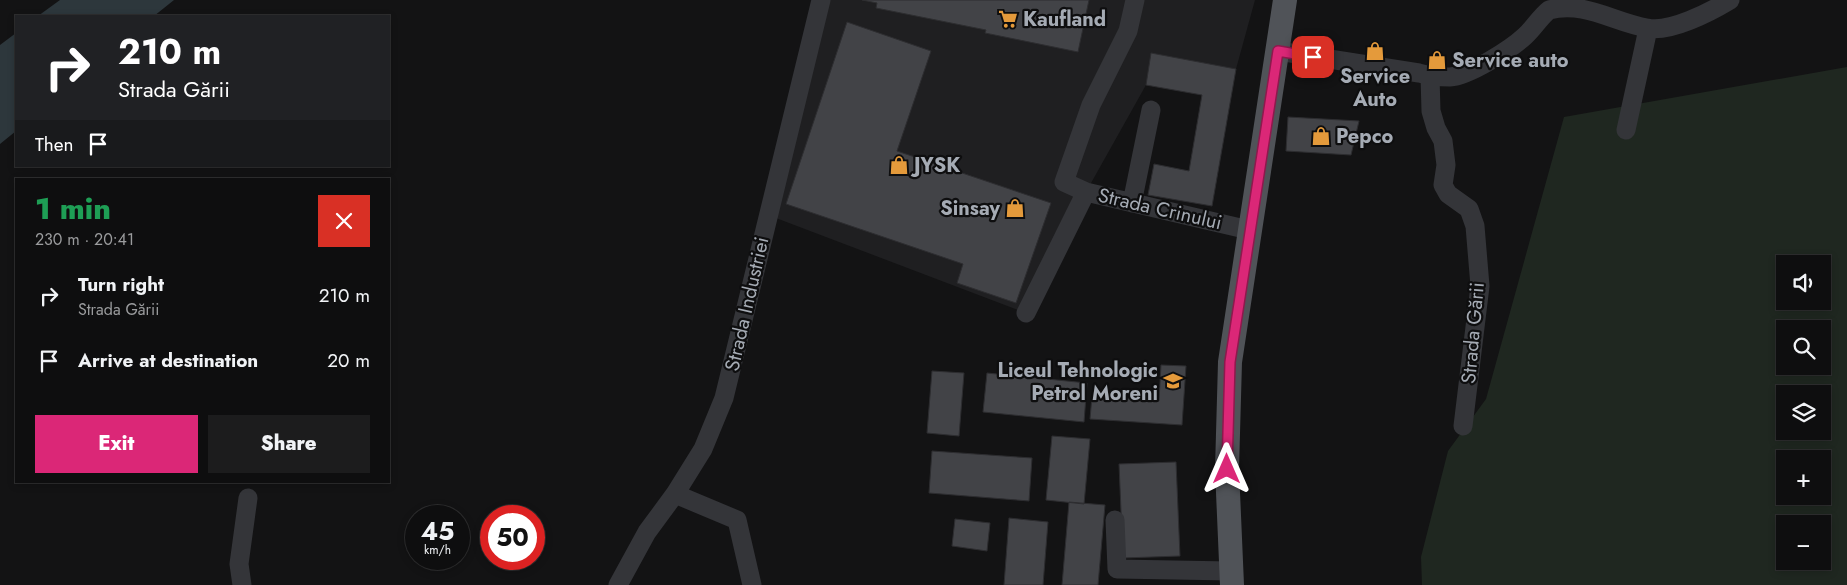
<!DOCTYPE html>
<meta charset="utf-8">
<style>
body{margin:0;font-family:Jost,sans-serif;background:#1c1c1d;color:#f1f3f6;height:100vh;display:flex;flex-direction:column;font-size:19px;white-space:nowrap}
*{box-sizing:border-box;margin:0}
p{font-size:16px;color:#9b9c9e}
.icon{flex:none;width:28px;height:28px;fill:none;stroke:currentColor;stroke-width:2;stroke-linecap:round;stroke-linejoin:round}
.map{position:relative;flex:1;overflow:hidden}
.side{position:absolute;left:15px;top:178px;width:375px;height:305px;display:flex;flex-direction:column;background:#0e0e0f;border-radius:0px;box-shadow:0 2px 8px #0003,0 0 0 1px #2e2e2f}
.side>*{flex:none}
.hud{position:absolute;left:15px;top:15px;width:375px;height:152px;border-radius:0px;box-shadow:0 2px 8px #0003,0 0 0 1px #2e2e2f;background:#202124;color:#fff;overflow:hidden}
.fabs{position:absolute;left:1776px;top:255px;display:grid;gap:10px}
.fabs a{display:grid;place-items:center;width:55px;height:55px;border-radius:0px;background:#0e0e0f;box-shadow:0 2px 8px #0003,0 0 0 1px #2e2e2f;font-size:25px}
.speed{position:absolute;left:405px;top:505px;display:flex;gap:10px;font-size:25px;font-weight:700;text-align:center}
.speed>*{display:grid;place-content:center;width:65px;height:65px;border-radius:50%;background:#0e0e0f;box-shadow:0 2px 8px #0003,0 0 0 1px #2e2e2f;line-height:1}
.speed small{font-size:12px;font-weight:400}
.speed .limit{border:8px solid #d22;background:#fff;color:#111}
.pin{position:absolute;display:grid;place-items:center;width:42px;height:42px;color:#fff;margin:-21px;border-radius:10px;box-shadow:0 2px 8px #0006}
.me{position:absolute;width:55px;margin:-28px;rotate:0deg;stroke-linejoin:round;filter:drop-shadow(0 0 4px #0008)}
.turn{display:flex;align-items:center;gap:18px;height:105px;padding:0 20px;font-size:22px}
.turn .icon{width:65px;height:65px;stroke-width:2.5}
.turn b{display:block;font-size:35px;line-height:42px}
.then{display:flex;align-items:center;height:48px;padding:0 20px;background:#0003;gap:10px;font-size:19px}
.round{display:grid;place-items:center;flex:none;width:52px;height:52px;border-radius:0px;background:#1c1c1d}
.headline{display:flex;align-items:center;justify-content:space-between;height:85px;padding:0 20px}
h1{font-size:30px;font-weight:800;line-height:38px;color:#1e9e55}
.button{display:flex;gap:10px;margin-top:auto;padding:10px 20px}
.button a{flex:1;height:58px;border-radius:0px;background:#db2777;color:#fff;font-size:20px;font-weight:800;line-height:58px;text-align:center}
.button a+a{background:#1c1c1d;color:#f1f3f6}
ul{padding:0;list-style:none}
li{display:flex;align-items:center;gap:15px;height:65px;padding:0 20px}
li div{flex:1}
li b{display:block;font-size:19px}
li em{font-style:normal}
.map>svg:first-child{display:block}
</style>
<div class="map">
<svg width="1847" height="585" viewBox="0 0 1847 585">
<rect width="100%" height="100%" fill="#131314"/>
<path fill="#1f1f21" d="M821 0H1255L1236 69 1151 54 1146 85 1086 192 1026 313 768 215Z"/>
<path fill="#1f2720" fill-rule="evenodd" d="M1847 67V585H1422L1421 557 1448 451 1486 399 1564 117ZM1785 264H1822V301H1785ZM1785 329H1822V366H1785ZM1785 394H1822V431H1785ZM1785 459H1822V496H1785ZM1785 524H1822V561H1785Z"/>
<path fill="#2d373c" d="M60 0H174L154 16H38Z
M16 33V131L0 144V45Z"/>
<path fill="#424347" stroke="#2d2d30" d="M862 0H1089L1078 52 985 33 986 30 876 8 877 3Z
M847 22 931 51 897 151 1051 203 1016 303 957 283 963 264 786 204Z
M1151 53 1236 69 1212 206 1148 195 1154 164 1189 171 1202 95 1146 85Z
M1288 117 1359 121 1351 155 1286 151Z
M1161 365 1186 366 1182 425 1090 419 1092 396 1159 401Z
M932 371 964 373 959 436 927 433Z
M987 373 1087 383 1084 422 983 412Z
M1052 436 1090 439 1084 504 1046 500Z
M932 451 1032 458 1029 501 929 493Z
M1176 462 1180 556 1123 558 1119 464Z
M1069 502 1105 505 1098 585H1062Z
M1009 518 1048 522 1043 585H1004Z
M955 519 990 523 987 551 952 546Z"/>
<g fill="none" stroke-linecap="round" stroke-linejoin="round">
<path stroke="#343539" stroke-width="19" d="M1135 0 1128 31 1091 105 1064 182 1086 192 1249 230
M1278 51 1419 73C1429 76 1439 77 1450 77 1469 76 1511 49 1525 36 1534 28 1540 17 1549 10 1585 1 1613 22 1647 28 1670 33 1710 12 1730 0
M1430 76 1431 111 1436 128 1443 141 1446 165 1443 185 1448 194 1469 209 1475 226 1480 286 1463 426
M1626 130 1648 29
M1132 203 1151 110
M1026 313 1086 192
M675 494 737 520 752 585
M1115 520 1117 569 1231 571
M242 585 239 564 248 498
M618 585 647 532 675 494 703 449 724 398 821 0"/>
<path stroke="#505358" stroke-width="24" d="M1232 585 1227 469 1230 362 1285 0"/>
</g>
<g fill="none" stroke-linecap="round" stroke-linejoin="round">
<g stroke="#8e194d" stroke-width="12">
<path id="route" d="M1227 469 1230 362 1278 51 1313 57"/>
</g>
<use href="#route" stroke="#db2777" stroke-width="9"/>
</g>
<defs>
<g id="supermarket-bare" transform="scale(1.5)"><path d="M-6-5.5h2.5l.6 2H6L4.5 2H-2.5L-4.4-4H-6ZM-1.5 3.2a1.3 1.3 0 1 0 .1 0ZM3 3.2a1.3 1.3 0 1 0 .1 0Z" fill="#e49a3b" stroke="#0e0e0f" stroke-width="2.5" paint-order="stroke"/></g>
<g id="shop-bare" transform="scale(1.5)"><path d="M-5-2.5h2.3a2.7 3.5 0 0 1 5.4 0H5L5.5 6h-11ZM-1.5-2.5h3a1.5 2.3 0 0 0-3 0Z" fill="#e49a3b" stroke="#0e0e0f" stroke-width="2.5" paint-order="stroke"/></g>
<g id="school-bare" transform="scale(1.5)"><path d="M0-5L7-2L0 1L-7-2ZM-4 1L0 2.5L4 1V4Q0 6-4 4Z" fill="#e49a3b" stroke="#0e0e0f" stroke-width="2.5" paint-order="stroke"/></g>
</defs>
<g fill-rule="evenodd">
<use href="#supermarket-bare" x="1008" y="19"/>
<use href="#shop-bare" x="1375" y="51"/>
<use href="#shop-bare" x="1437" y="60"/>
<use href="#shop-bare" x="1321" y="136"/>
<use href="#shop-bare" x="899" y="165"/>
<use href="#shop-bare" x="1015" y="208"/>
<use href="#school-bare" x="1173" y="381"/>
</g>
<g text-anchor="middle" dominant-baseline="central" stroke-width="4.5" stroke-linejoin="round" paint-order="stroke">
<g font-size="20" font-weight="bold" fill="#a5abb4" stroke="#0e0e0f" text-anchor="start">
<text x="1023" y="19">Kaufland</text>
<text x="1452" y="60">Service auto</text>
<text x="1375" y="76" text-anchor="middle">Service<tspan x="1375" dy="23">Auto</tspan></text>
<text x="1336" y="136">Pepco</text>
<text x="914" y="165">JYSK</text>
<text x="1000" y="208" text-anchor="end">Sinsay</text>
<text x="1158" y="370" text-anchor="end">Liceul Tehnologic<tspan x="1158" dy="23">Petrol Moreni</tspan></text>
</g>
<g font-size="20" fill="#a5abb4" stroke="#0e0e0f">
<text transform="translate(1160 209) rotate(13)">Strada Crinului</text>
<text transform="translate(747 304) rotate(-77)">Strada Industriei</text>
<text transform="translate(1473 333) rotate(-85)">Strada Gării</text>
</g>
</g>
</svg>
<div class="fabs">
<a><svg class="icon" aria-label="sound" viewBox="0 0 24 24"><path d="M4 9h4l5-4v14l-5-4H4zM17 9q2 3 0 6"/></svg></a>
<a><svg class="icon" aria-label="search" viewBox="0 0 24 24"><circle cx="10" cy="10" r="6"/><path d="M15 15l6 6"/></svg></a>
<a><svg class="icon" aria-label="layers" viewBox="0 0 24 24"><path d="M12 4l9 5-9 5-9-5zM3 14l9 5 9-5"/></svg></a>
<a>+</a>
<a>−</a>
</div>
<div class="speed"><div>45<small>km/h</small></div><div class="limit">50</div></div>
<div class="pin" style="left:1313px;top:57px;background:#d93025"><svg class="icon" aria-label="arrive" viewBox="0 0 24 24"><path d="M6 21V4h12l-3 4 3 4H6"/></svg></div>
<svg class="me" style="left:1227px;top:469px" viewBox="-20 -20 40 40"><path d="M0-17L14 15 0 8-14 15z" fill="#db2777" stroke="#fff" stroke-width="4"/></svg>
<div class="hud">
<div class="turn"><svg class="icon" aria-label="right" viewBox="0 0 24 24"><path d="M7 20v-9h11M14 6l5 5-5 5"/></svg><div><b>210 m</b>Strada Gării</div></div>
<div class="then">Then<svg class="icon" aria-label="arrive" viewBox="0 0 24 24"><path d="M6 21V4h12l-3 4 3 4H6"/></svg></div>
</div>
<section class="side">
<div class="headline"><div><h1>1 min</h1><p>230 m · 20:41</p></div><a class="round" style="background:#d93025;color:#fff"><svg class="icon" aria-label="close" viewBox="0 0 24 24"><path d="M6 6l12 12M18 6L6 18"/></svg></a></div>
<ul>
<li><svg class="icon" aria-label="right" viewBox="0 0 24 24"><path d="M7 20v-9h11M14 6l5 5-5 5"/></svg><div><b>Turn right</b><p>Strada Gării</p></div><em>210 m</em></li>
<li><svg class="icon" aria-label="arrive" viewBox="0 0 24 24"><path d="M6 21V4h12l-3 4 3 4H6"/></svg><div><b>Arrive at destination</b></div><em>20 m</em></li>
</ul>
<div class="button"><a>Exit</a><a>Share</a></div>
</section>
</div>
